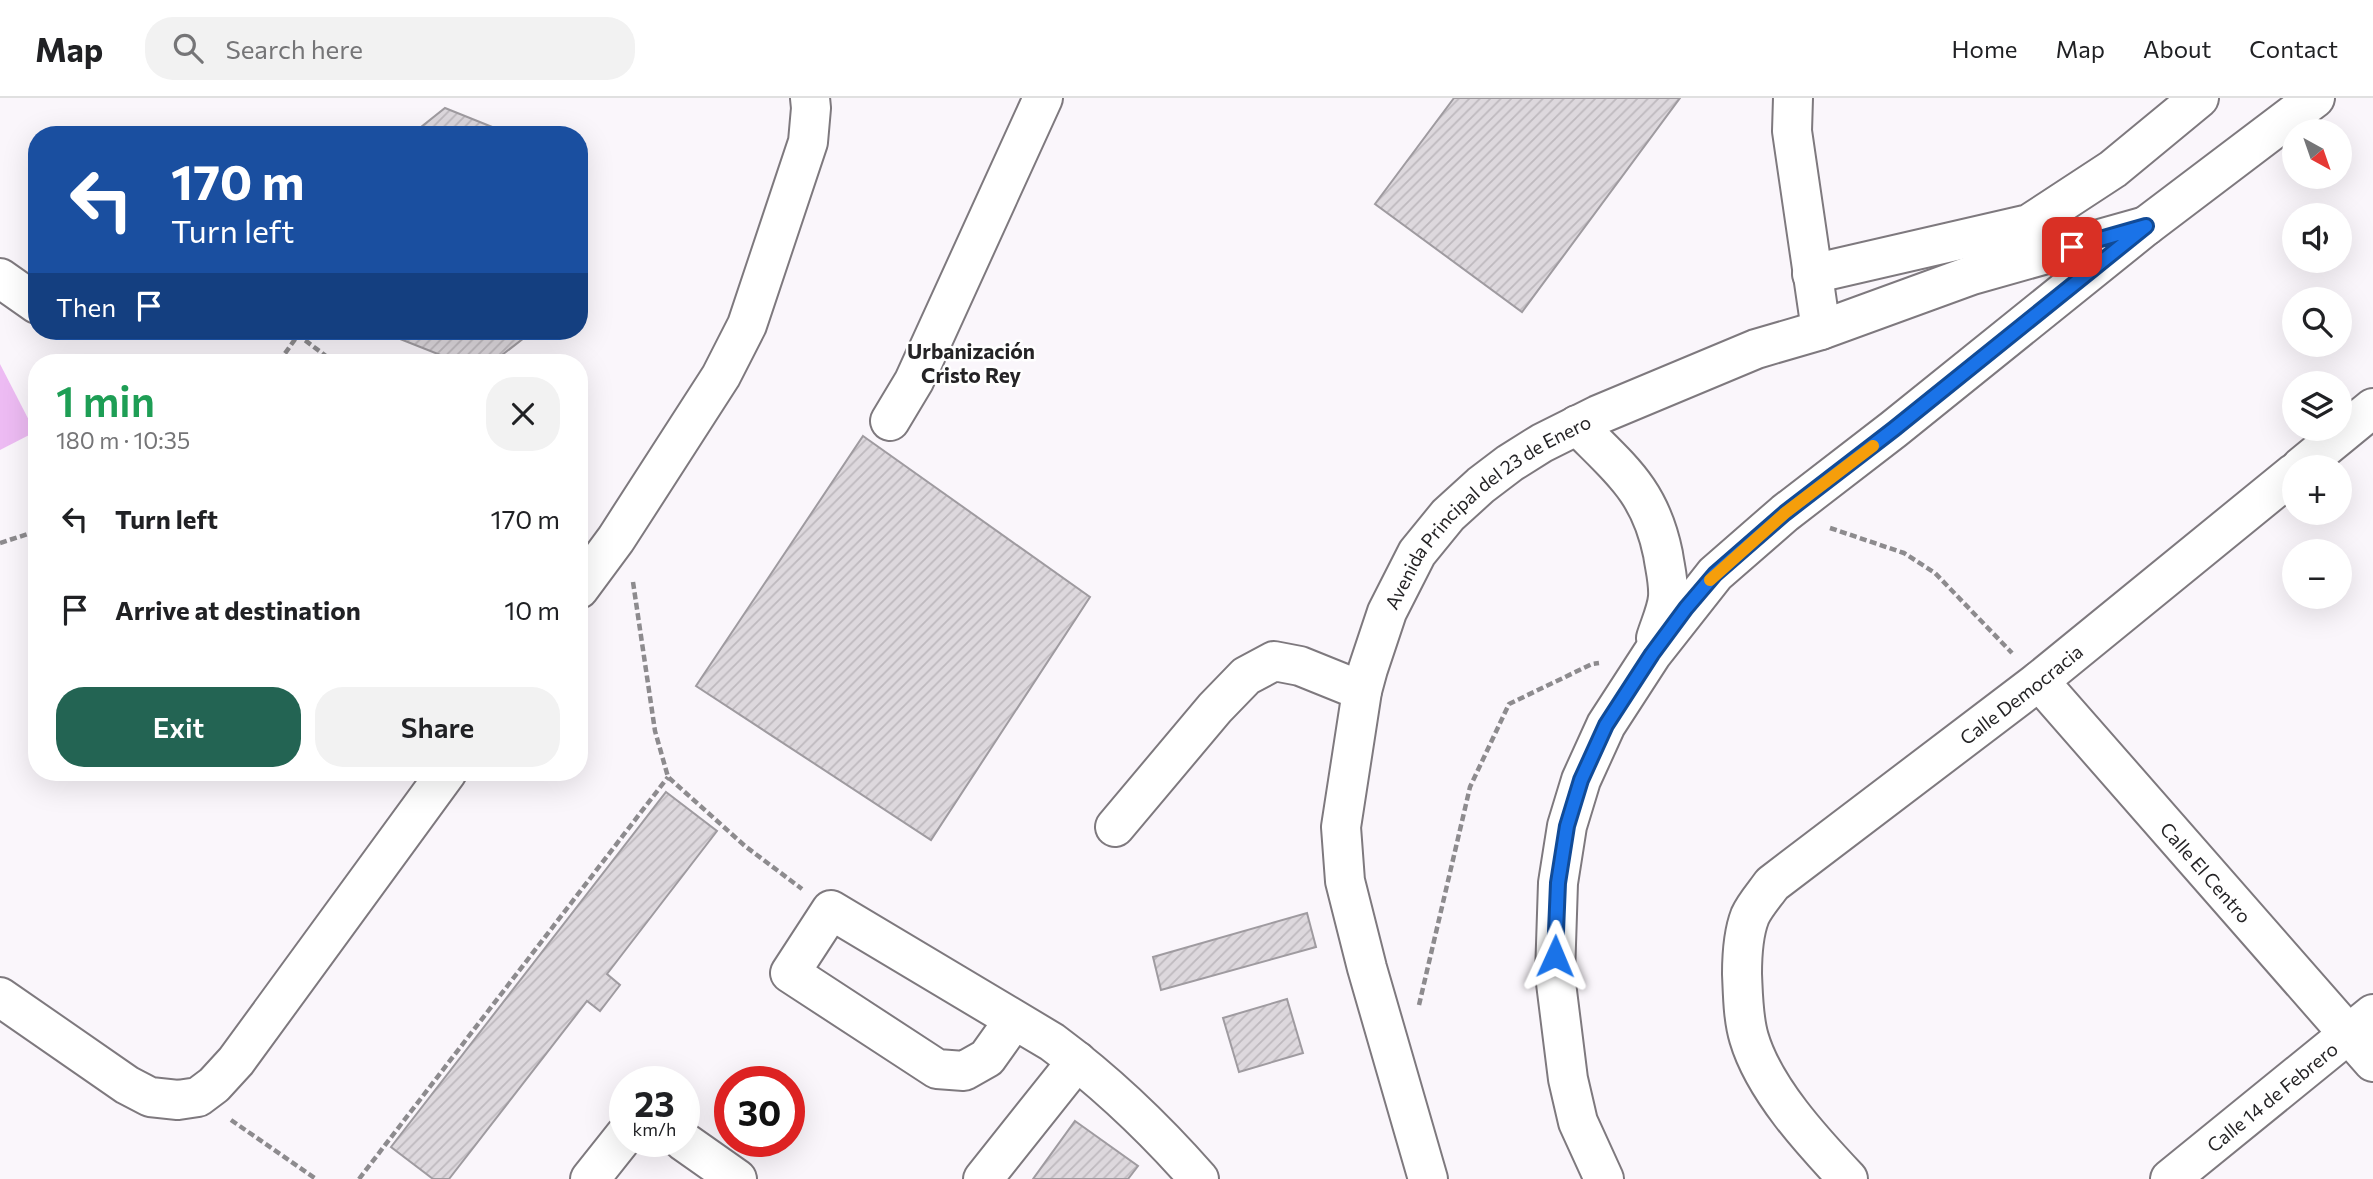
<!DOCTYPE html>
<meta charset="utf-8">
<style>
body{margin:0;font-family:Commissioner,sans-serif;background:#f2f2f2;color:#202124;height:100vh;display:flex;flex-direction:column;font-size:26px;white-space:nowrap}
*{box-sizing:border-box;margin:0}
p{font-size:23px;color:#757577}
.icon{flex:none;width:38px;height:38px;fill:none;stroke:currentColor;stroke-width:2;stroke-linecap:round;stroke-linejoin:round}
.map{position:relative;flex:1;overflow:hidden}
.side{position:absolute;left:28px;top:256px;width:560px;height:427px;display:flex;flex-direction:column;background:#fff;border-radius:28px;box-shadow:0 7px 28px #0002}
.side>*{flex:none}
.guide{position:absolute;left:28px;top:28px;width:560px;height:214px;border-radius:28px;box-shadow:0 7px 28px #0002;background:#1a4fa0;color:#fff;overflow:hidden}
.needle{width:46px;rotate:140deg}
.fabs{position:absolute;left:2282px;top:21px;display:grid;gap:14px}
.fabs a{display:grid;place-items:center;width:70px;height:70px;border-radius:50%;background:#fff;box-shadow:0 7px 28px #0002;font-size:35px}
.speed{position:absolute;left:609px;top:968px;display:flex;gap:14px;font-size:35px;font-weight:700;text-align:center}
.speed>*{display:grid;place-content:center;width:91px;height:91px;border-radius:50%;background:#fff;box-shadow:0 7px 28px #0002;line-height:1}
.speed small{font-size:18px;font-weight:400}
.speed .limit{border:10px solid #d22;background:#fff;color:#111}
.pin{position:absolute;display:grid;place-items:center;width:60px;height:60px;color:#fff;margin:-30px;border-radius:14px;box-shadow:0 4px 10px #0006}
.me{position:absolute;width:77px;margin:-38px;rotate:1deg;stroke-linejoin:round;filter:drop-shadow(0 0 5px #0008)}
.turn{display:flex;align-items:center;gap:24px;height:147px;padding:0 28px;font-size:32px}
.turn .icon{width:91px;height:91px;stroke-width:2.5}
.turn b{display:block;font-size:49px;line-height:60px}
.then{display:flex;align-items:center;height:66px;padding:0 28px;background:#0003;gap:14px;font-size:26px}
.round{display:grid;place-items:center;flex:none;width:74px;height:74px;border-radius:28px;background:#f2f2f2}
.summary{display:flex;align-items:center;justify-content:space-between;height:119px;padding:0 28px}
h1{font-size:42px;font-weight:600;line-height:52px;color:#1e9e55}
.cta{display:flex;gap:14px;margin-top:auto;padding:14px 28px}
.cta a{flex:1;height:80px;border-radius:28px;background:#236453;color:#fff;font-size:28px;font-weight:600;line-height:80px;text-align:center}
.cta a+a{background:#f2f2f2;color:#202124}
ul{padding:0;list-style:none}
li{display:flex;align-items:center;gap:21px;height:91px;padding:0 28px}
li div{flex:1}
li b{display:block;font-size:26px}
li em{font-style:normal}
header{display:flex;align-items:center;gap:42px;box-sizing:border-box;height:98px;padding:0 35px;background:#fff;border-bottom:2px solid #e0e0e0}
header strong{font-size:33px}
nav{display:flex;gap:38px;margin-inline-start:auto;font-size:24px}
.search{width:490px;height:63px;background:#f2f2f2;display:flex;align-items:center;gap:18px;box-sizing:border-box;padding:0 24px;border-radius:28px;color:#757577;font-size:26px}
.map>svg:first-child{display:block}
</style>
<header>
<strong>Map</strong>
<div class="search"><svg class="icon" aria-label="search" viewBox="0 0 24 24"><circle cx="10" cy="10" r="6"/><path d="M15 15l6 6"/></svg>Search here</div>
<nav><a>Home</a><a>Map</a><a>About</a><a>Contact</a></nav>
</header>
<div class="map">
<svg width="2373" height="1081" viewBox="0 0 2373 1081">
<defs>
<pattern id="building-hatch" width="6" height="6" patternUnits="userSpaceOnUse" patternTransform="scale(1.75)"><rect width="6" height="6" fill="#ddd8dd"/><path d="M-1 1l2-2M0 6l6-6M5 7l2-2" fill="none" stroke="#beb9be"/></pattern>
</defs>
<rect width="100%" height="100%" fill="#faf6fb"/>
<path fill="#edbbf3" d="M0 266 35 334 0 352Z"/>
<path fill="url(#building-hatch)" stroke="#9f9ba0" stroke-width="2" d="M1454 0H1680L1522 214 1375 106Z
M445 10 512 37H411Z
M579 139 586 191 579 197Z
M380 233H533L493 264H458Z
M863 338 1090 499 931 742 696 588Z
M666 694 717 733 607 876 620 887 600 913 587 903 449 1081H433L391 1049Z
M1307 815 1316 849 1161 892 1153 859Z
M1287 901 1303 955 1239 974 1223 920Z
M1075 1023 1138 1068 1128 1081H1033Z"/>
<g fill="none" stroke-linecap="round" stroke-linejoin="round">
<g stroke="#7e797e" stroke-width="42">
<g id="minor">
<path d="M1793 0 1792 33 1821 232"/>
<path d="M1812 176 2029 126 2113 71 2199 0"/>
<path d="M0 180 37 206"/>
<path d="M890 323 914 283 1043 0"/>
<path d="M1577 327C1620 371 1650 392 1663 456 1665 470 1669 484 1668 499 1667 512 1660 527 1656 540"/>
<path d="M2301 369 2373 310"/>
<path d="M579 491 616 441 721 278 747 227 808 44 811 10 810 0"/>
<path id="s1" d="M2039 583 2373 964"/>
<path d="M1115 729 1215 610 1246 578 1274 563 1300 568 1362 593"/>
<path d="M0 899 127 987 150 999 178 1002 198 999 214 987 236 963 447 674"/>
<path d="M1014 922 987 960 964 973 937 971 790 875 831 812 1052 944C1106 984 1155 1031 1199 1081"/>
<path d="M683 1043 737 1081"/>
<path d="M590 1081 625 1037"/>
<path d="M983 1081 1077 963"/>
<path id="s2" d="M1428 1081 1367 870 1345 783 1341 729 1362 593 1368 571 1387 514 1417 455 1448 417 1481 387 1510 365 1542 345 1598 317 1756 251 1821 232 1972 177 2146 128"/>
<path d="M1604 1081 1578 1024 1568 981 1555 877 1558 785 1567 728 1581 682 1606 627 1652 556 1715 476 1785 415 1894 331 2146 128 2315 0"/>
<path id="s3" d="M1848 1081C1812 1043 1764 991 1749 940 1743 920 1743 897 1742 876 1742 857 1743 836 1750 818 1755 807 1765 796 1772 786L2039 583 2294 375"/>
<path id="s4" d="M2170 1081 2373 916"/>
</g>
</g>
<path stroke="#8d8b8e" stroke-width="4.5" stroke-dasharray="7 3.5" stroke-linecap="butt" d="M279 264 298 237 334 264
M1830 430 1904 455 1935 475 2012 555
M0 445 37 433
M633 484 655 633 668 679 745 748 802 791
M1419 907 1470 689 1509 606 1592 566 1599 565
M231 1022 316 1081
M359 1081 668 679"/>
<use href="#minor" stroke="#fff" stroke-width="38"/>
</g>
<g fill="none" stroke-linecap="round" stroke-linejoin="round">
<g stroke="#114b97" stroke-width="18">
<path id="route" d="M1555 858 1558 785 1567 728 1581 682 1606 627 1652 556 1686 510 1715 476 1785 415 1894 331 2146 128 2072 149"/>
</g>
<use href="#route" stroke="#1a73e8" stroke-width="12"/>
<path stroke="#f59e0b" stroke-width="12" d="M1710 482 1785 415 1873 348"/>
</g>
<g text-anchor="middle" dominant-baseline="central" stroke-width="5" stroke-linejoin="round" paint-order="stroke">
<g font-size="19" fill="#252426" stroke="#fff">
<text stroke="none"><textPath href="#s2" startOffset="730">Avenida Principal del 23 de Enero</textPath></text>
<text stroke="none"><textPath href="#s3" startOffset="649">Calle Democracia</textPath></text>
<text stroke="none"><textPath href="#s1" startOffset="254">Calle El Centro</textPath></text>
<text stroke="none"><textPath href="#s4" startOffset="131">Calle 14 de Febrero</textPath></text>
</g>
<g font-size="21" font-weight="bold" fill="#252426" stroke="#fff">
<text x="971" y="252">Urbanización<tspan x="971" dy="24">Cristo Rey</tspan></text>
</g>
</g>
</svg>
<div class="fabs">
<a><svg class="needle" viewBox="-14 -14 28 28"><path d="M0-13l5 13h-10z" fill="#e53935"/><path d="M0 13l5-13h-10z" fill="#757577"/></svg></a>
<a><svg class="icon" aria-label="sound" viewBox="0 0 24 24"><path d="M4 9h4l5-4v14l-5-4H4zM17 9q2 3 0 6"/></svg></a>
<a><svg class="icon" aria-label="search" viewBox="0 0 24 24"><circle cx="10" cy="10" r="6"/><path d="M15 15l6 6"/></svg></a>
<a><svg class="icon" aria-label="layers" viewBox="0 0 24 24"><path d="M12 4l9 5-9 5-9-5zM3 14l9 5 9-5"/></svg></a>
<a>+</a>
<a>−</a>
</div>
<div class="speed"><div>23<small>km/h</small></div><div class="limit">30</div></div>
<div class="pin" style="left:2072px;top:149px;background:#d93025"><svg class="icon" aria-label="arrive" viewBox="0 0 24 24"><path d="M6 21V4h12l-3 4 3 4H6"/></svg></div>
<svg class="me" style="left:1555px;top:858px" viewBox="-20 -20 40 40"><path d="M0-17L14 15 0 8-14 15z" fill="#1a73e8" stroke="#fff" stroke-width="4"/></svg>
<div class="guide">
<div class="turn"><svg class="icon" aria-label="left" viewBox="0 0 24 24"><path d="M17 20v-9H6M10 6l-5 5 5 5"/></svg><div><b>170 m</b>Turn left</div></div>
<div class="then">Then<svg class="icon" aria-label="arrive" viewBox="0 0 24 24"><path d="M6 21V4h12l-3 4 3 4H6"/></svg></div>
</div>
<section class="side">
<div class="summary"><div><h1>1 min</h1><p>180 m · 10:35</p></div><a class="round"><svg class="icon" aria-label="close" viewBox="0 0 24 24"><path d="M6 6l12 12M18 6L6 18"/></svg></a></div>
<ul>
<li><svg class="icon" aria-label="left" viewBox="0 0 24 24"><path d="M17 20v-9H6M10 6l-5 5 5 5"/></svg><div><b>Turn left</b></div><em>170 m</em></li>
<li><svg class="icon" aria-label="arrive" viewBox="0 0 24 24"><path d="M6 21V4h12l-3 4 3 4H6"/></svg><div><b>Arrive at destination</b></div><em>10 m</em></li>
</ul>
<div class="cta"><a>Exit</a><a>Share</a></div>
</section>
</div>
